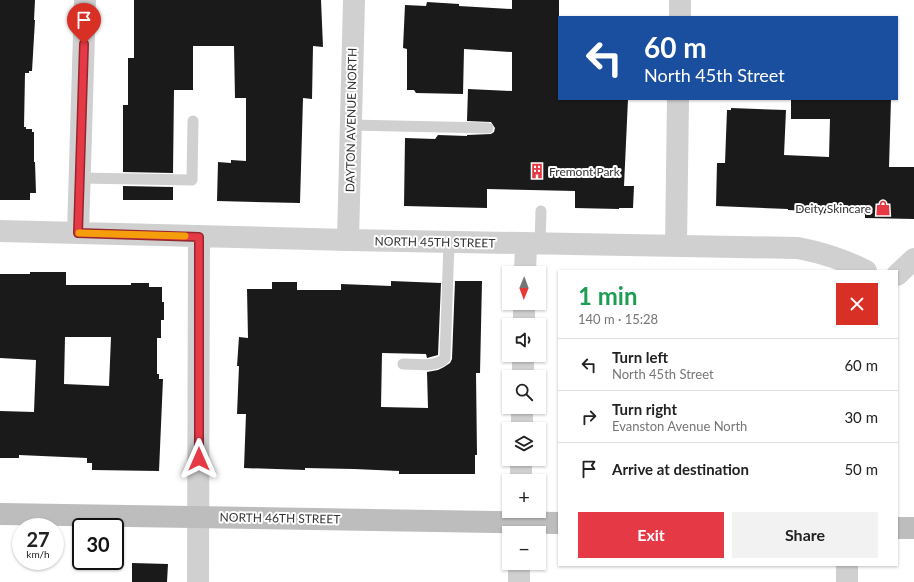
<!DOCTYPE html>
<meta charset="utf-8">
<style>
body{margin:0;font-family:Lato,sans-serif;background:#f2f2f2;color:#222;height:100vh;display:flex;flex-direction:column;font-size:15px;white-space:nowrap}
*{box-sizing:border-box;margin:0}
p{font-size:13px;color:#767676}
.icon{flex:none;width:22px;height:22px;fill:none;stroke:currentColor;stroke-width:2;stroke-linecap:round;stroke-linejoin:round}
.map{position:relative;flex:1;overflow:hidden}
.details{position:absolute;left:558px;top:270px;width:340px;height:296px;display:flex;flex-direction:column;background:#fff;border-radius:0px;box-shadow:0 1px 3px #0004}
.details>*{flex:none}
.hud{position:absolute;left:558px;top:16px;width:340px;height:84px;border-radius:0px;box-shadow:0 1px 3px #0004;background:#1a4fa0;color:#fff;overflow:hidden}
.needle{width:26px;rotate:181deg}
.buttons{position:absolute;left:502px;top:266px;display:grid;gap:8px}
.buttons a{display:grid;place-items:center;width:44px;height:44px;border-radius:0px;background:#fff;box-shadow:0 1px 3px #0004;font-size:20px}
.speed{position:absolute;left:12px;top:518px;display:flex;gap:8px;font-size:20px;font-weight:700;text-align:center}
.speed>*{display:grid;place-content:center;width:52px;height:52px;border-radius:50%;background:#fff;box-shadow:0 1px 3px #0004;line-height:1}
.speed small{font-size:10px;font-weight:400}
.speed .limit{border:2px solid #111;border-radius:6px;background:#fff;color:#111}
.pin{position:absolute;display:grid;place-items:center;width:34px;height:34px;color:#fff;margin:-41px -17px;border-radius:50% 50% 50% 0;rotate:-45deg;box-shadow:0 0 4px #0007}
.pin .icon{rotate:45deg}
.me{position:absolute;width:44px;margin:-22px;rotate:0deg;stroke-linejoin:round;filter:drop-shadow(0 0 3px #0008)}
.turn{display:flex;align-items:center;gap:14px;height:84px;padding:0 20px;font-size:18px}
.turn .icon{width:52px;height:52px;stroke-width:2.5}
.turn b{display:block;font-size:28px;line-height:34px}
.round{display:grid;place-items:center;flex:none;width:42px;height:42px;border-radius:0px;background:#f2f2f2}
.head{display:flex;align-items:center;justify-content:space-between;height:68px;padding:0 20px}
h1{font-size:24px;font-weight:700;line-height:30px;color:#1e9e55}
.cta{display:flex;gap:8px;margin-top:auto;padding:8px 20px}
.cta a{flex:1;height:46px;border-radius:0px;background:#e63946;color:#fff;font-size:16px;font-weight:700;line-height:46px;text-align:center}
.cta a+a{background:#f2f2f2;color:#222}
ul{padding:0;list-style:none}
li{display:flex;align-items:center;gap:12px;height:52px;padding:0 20px;border-top:1px solid #e0e0e0}
li div{flex:1}
li b{display:block;font-size:15px}
li em{font-style:normal}
.map>svg:first-child{display:block}
</style>
<div class="map">
<svg width="914" height="582" viewBox="0 0 914 582">
<rect width="100%" height="100%" fill="#fff"/>
<path fill="#1a1a1a" fill-rule="evenodd" d="M0 0H35L34 20H35L32 71H29V73H25L24 127H26V129H32V132H34V162H35L36 193H30V200H0Z
M134 0H321L323 47 313 46 312 99 303 98 300 203 217 201 218 162 231 163V160L246 161V98H235L234 46H193V90H174L173 173 123 172V105H128V58H134Z
M512 0H559V99H628L624 186H634L633 208H619V209L575 208V191L487 189V208L404 206 405 138 435 139 438 135 467 136V135L491 134 494 132 495 128 491 122 467 121 468 89 512 91V52L464 49 463 94 416 93 414 90H407V49L403 48 405 5 426 6 427 2 459 4V6L512 9Z
M791 99H891L889 167H914V219L865 218V214L812 213V211L788 210V209L716 206 717 163H725L727 110H731V108L786 110 784 155 829 157 830 119H791Z
M123 186 173 187V200H123Z
M30 272H66V285H131V283H149V287H162V302H164V320H161V338H157V374H159V379H163L159 471 92 470V463H87V458L19 455V458H0V411L34 412 36 360 0 358V274H30ZM65 337H111L109 386 64 384Z
M391 281 441 283 438 355 427 358 426 354 382 353 381 407 428 408 427 372 438 370 444 367 450 363 452 359 455 281H482L480 373H476L477 455H475V474H399V471L354 469 305 468V470L244 468 246 414H237L239 366H237L239 337 248 338 247 289H272V282H297V290H341V284L391 286Z
M132 563 168 564 167 582H132Z"/>
<g fill="none" stroke-linecap="round" stroke-linejoin="round">
<path stroke="#d0d0d0" stroke-width="11" d="M351 125 488 128
M80 178 192 180 193 121
M540 244 541 211
M403 364C415 364 437 368 445 358L449 242"/>
<path stroke="#d0d0d0" stroke-width="22" d="M680 17V0
M0 231 348 240 798 248C824 253 843 259 866 271
M78 233 85 0
M348 240 354 0
M676 245 678 99
M525 273 526 243
M524 325V303
M523 377V355
M522 429V407
M521 481V459
M198 582 199 237
M519 582V563"/>
<path stroke="#d0d0d0" stroke-width="22" d="M897 275 914 259
M847 582V565"/>
<path stroke="#bdbdbd" stroke-width="22" d="M0 514 559 523
M897 528H914"/>
</g>
<g fill="none" stroke-linecap="round" stroke-linejoin="round">
<g stroke="#96252e" stroke-width="10">
<path id="route" d="M84 44 78 233 199 237V459"/>
</g>
<use href="#route" stroke="#e63946" stroke-width="7"/>
<path stroke="#f59e0b" stroke-width="7" d="M79 233 185 236"/>
</g>
<defs>
<g id="building-bare" transform="scale(1.2)"><path d="M-4-6H4V6H1V3H-1V6H-4ZM-2.5-4.3h1.7v1.8h-1.7ZM.8-4.3h1.7v1.8H.8ZM-2.5-1h1.7V.8h-1.7ZM.8-1h1.7V.8H.8Z" fill="#e63946" stroke="#fff" stroke-width="2.5" paint-order="stroke"/></g>
<g id="shop-bare" transform="scale(1.2)"><path d="M-5-2.5h2.3a2.7 3.5 0 0 1 5.4 0H5L5.5 6h-11ZM-1.5-2.5h3a1.5 2.3 0 0 0-3 0Z" fill="#e63946" stroke="#fff" stroke-width="2.5" paint-order="stroke"/></g>
</defs>
<g fill-rule="evenodd">
<use href="#building-bare" x="537" y="171"/>
<use href="#shop-bare" x="883" y="208"/>
</g>
<g text-anchor="middle" dominant-baseline="central" stroke-width="4" stroke-linejoin="round" paint-order="stroke">
<g font-size="12" fill="#333" stroke="#fff">
<text transform="translate(351 120) rotate(-89)">DAYTON AVENUE NORTH</text>
<text transform="translate(435 242) rotate(1)">NORTH 45TH STREET</text>
<text transform="translate(280 518) rotate(1)">NORTH 46TH STREET</text>
</g>
<g font-size="12" fill="#333" stroke="#fff" text-anchor="start">
<text x="549" y="171">Fremont Park</text>
<text x="871" y="208" text-anchor="end">Deity Skincare</text>
</g>
</g>
</svg>
<div class="buttons">
<a><svg class="needle" viewBox="-14 -14 28 28"><path d="M0-13l5 13h-10z" fill="#e53935"/><path d="M0 13l5-13h-10z" fill="#767676"/></svg></a>
<a><svg class="icon" aria-label="sound" viewBox="0 0 24 24"><path d="M4 9h4l5-4v14l-5-4H4zM17 9q2 3 0 6"/></svg></a>
<a><svg class="icon" aria-label="search" viewBox="0 0 24 24"><circle cx="10" cy="10" r="6"/><path d="M15 15l6 6"/></svg></a>
<a><svg class="icon" aria-label="layers" viewBox="0 0 24 24"><path d="M12 4l9 5-9 5-9-5zM3 14l9 5 9-5"/></svg></a>
<a>+</a>
<a>−</a>
</div>
<div class="speed"><div>27<small>km/h</small></div><div class="limit">30</div></div>
<div class="pin" style="left:84px;top:44px;background:#d93025"><svg class="icon" aria-label="arrive" viewBox="0 0 24 24"><path d="M6 21V4h12l-3 4 3 4H6"/></svg></div>
<svg class="me" style="left:199px;top:459px" viewBox="-20 -20 40 40"><path d="M0-17L14 15 0 8-14 15z" fill="#e63946" stroke="#fff" stroke-width="4"/></svg>
<div class="hud">
<div class="turn"><svg class="icon" aria-label="left" viewBox="0 0 24 24"><path d="M17 20v-9H6M10 6l-5 5 5 5"/></svg><div><b>60 m</b>North 45th Street</div></div>
</div>
<section class="details">
<div class="head"><div><h1>1 min</h1><p>140 m · 15:28</p></div><a class="round" style="background:#d93025;color:#fff"><svg class="icon" aria-label="close" viewBox="0 0 24 24"><path d="M6 6l12 12M18 6L6 18"/></svg></a></div>
<ul>
<li><svg class="icon" aria-label="left" viewBox="0 0 24 24"><path d="M17 20v-9H6M10 6l-5 5 5 5"/></svg><div><b>Turn left</b><p>North 45th Street</p></div><em>60 m</em></li>
<li><svg class="icon" aria-label="right" viewBox="0 0 24 24"><path d="M7 20v-9h11M14 6l5 5-5 5"/></svg><div><b>Turn right</b><p>Evanston Avenue North</p></div><em>30 m</em></li>
<li><svg class="icon" aria-label="arrive" viewBox="0 0 24 24"><path d="M6 21V4h12l-3 4 3 4H6"/></svg><div><b>Arrive at destination</b></div><em>50 m</em></li>
</ul>
<div class="cta"><a>Exit</a><a>Share</a></div>
</section>
</div>
